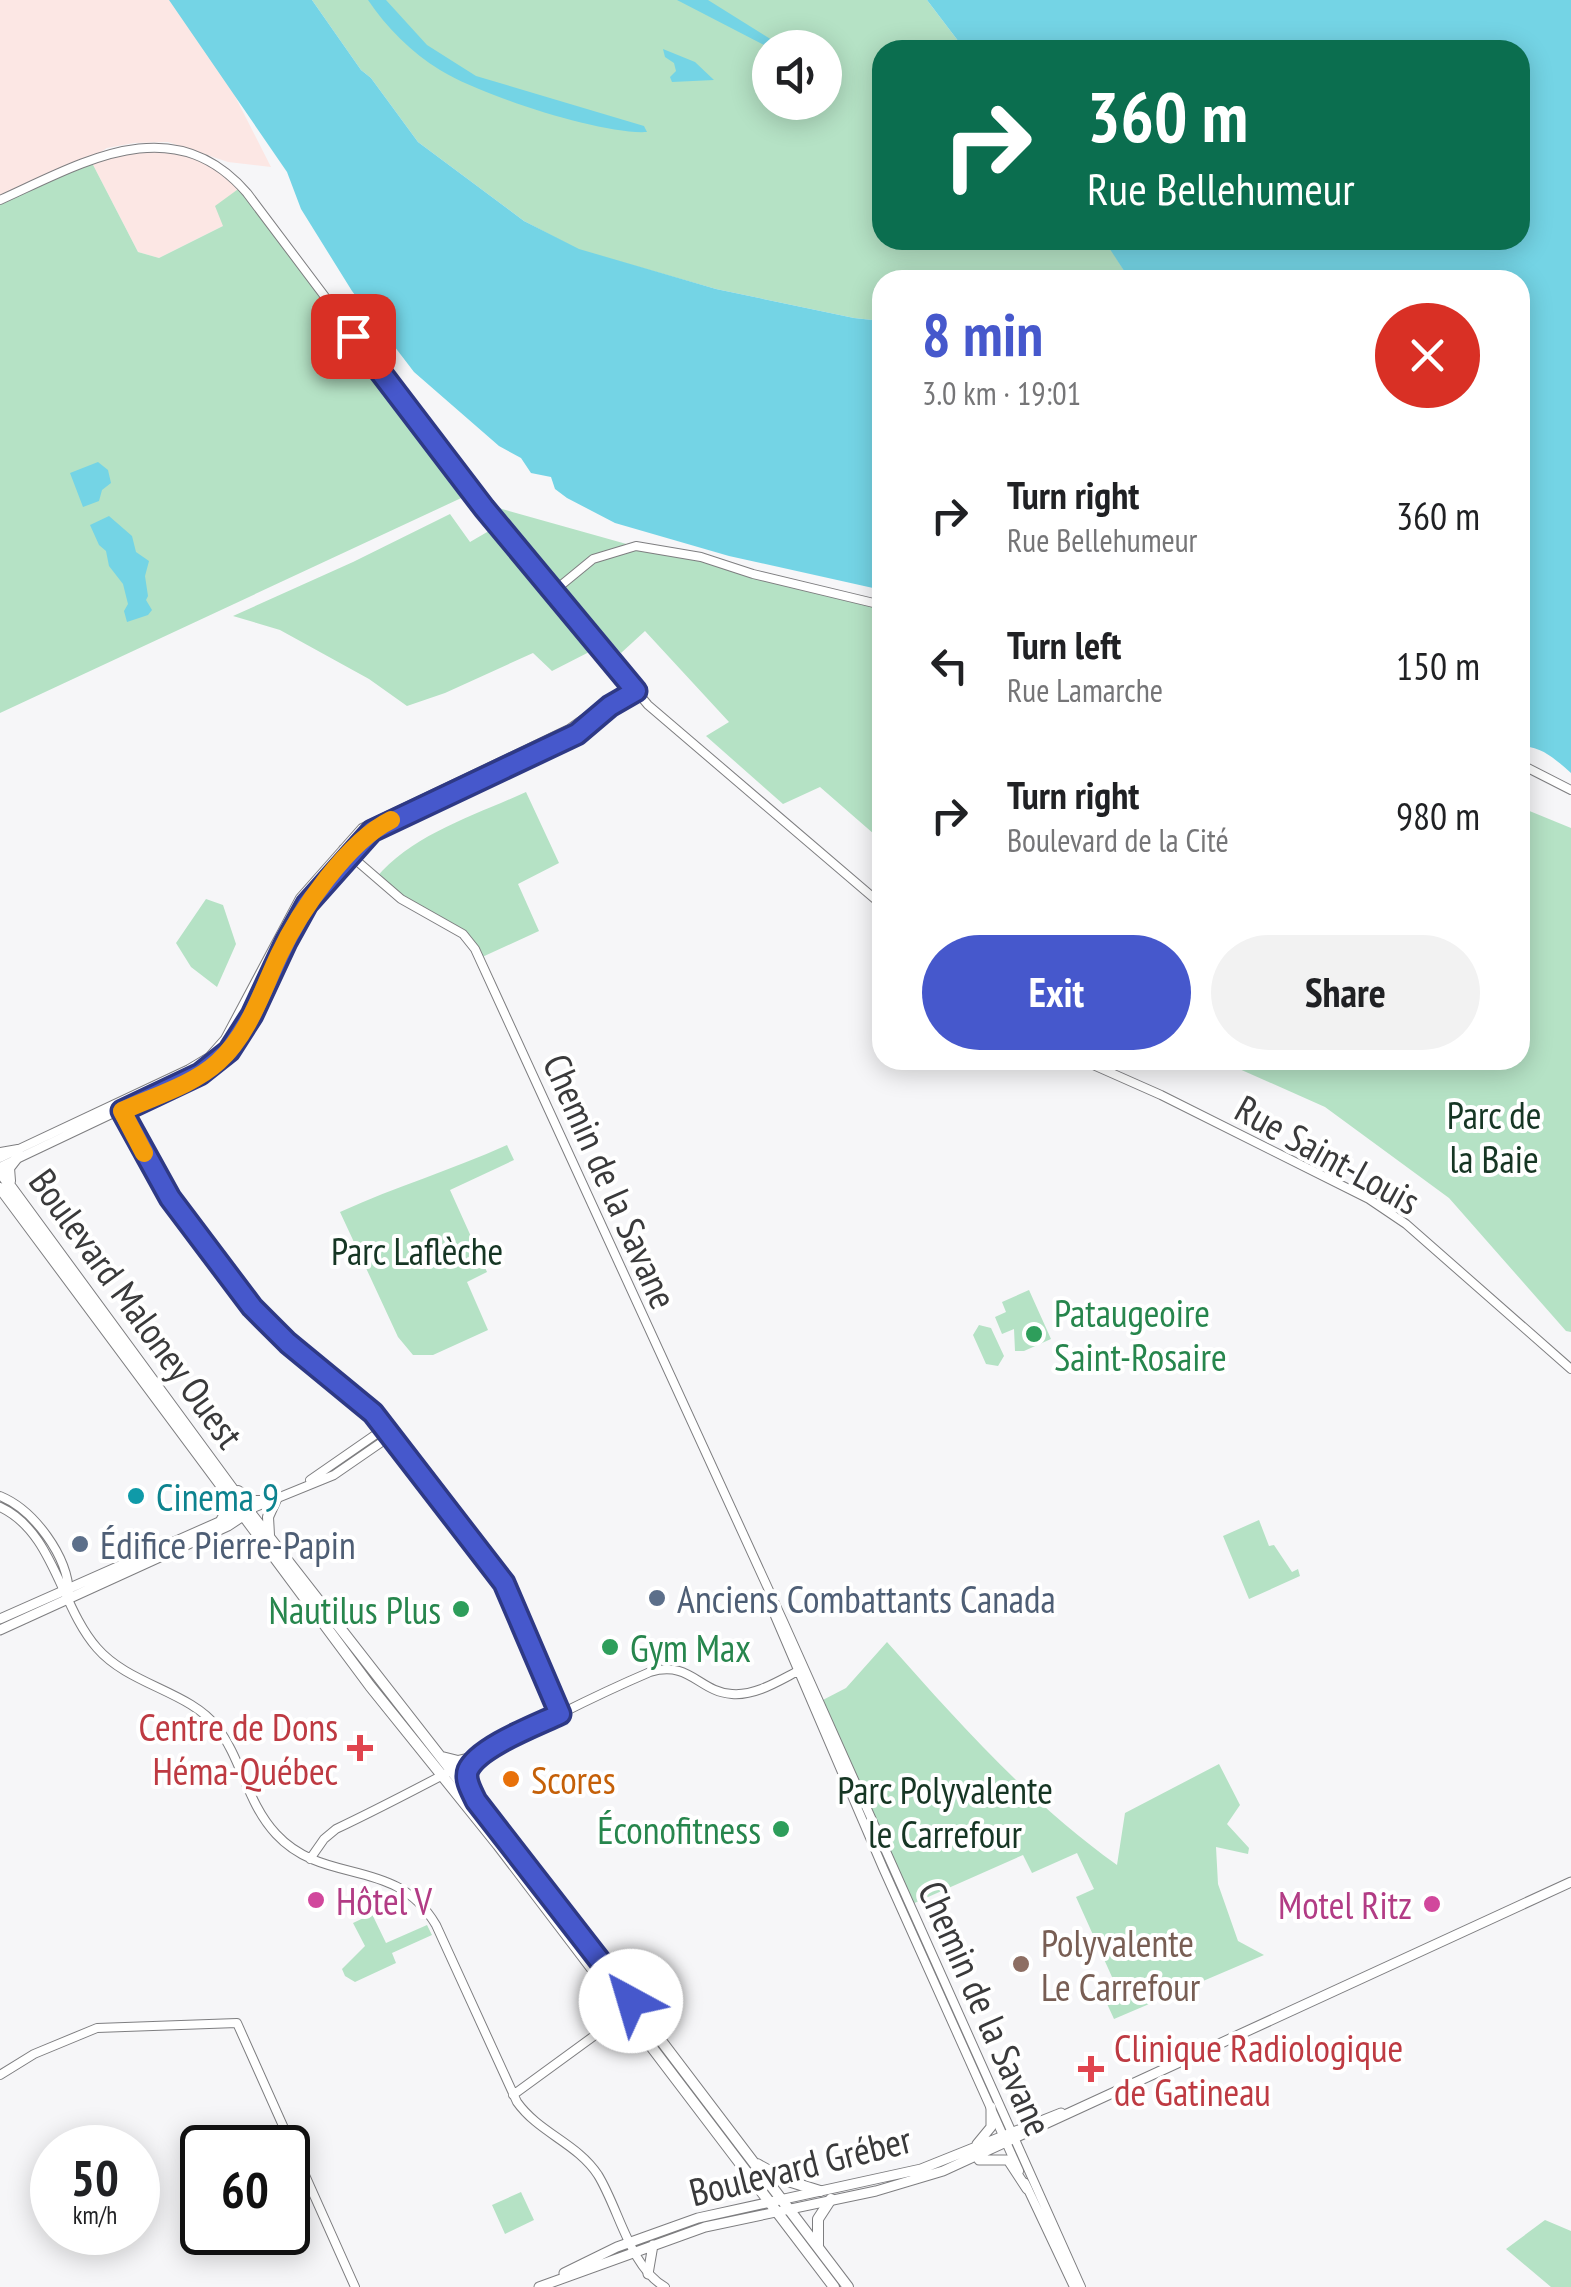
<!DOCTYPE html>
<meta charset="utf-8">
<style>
body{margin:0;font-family:"PT Sans Narrow",sans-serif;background:#f2f2f2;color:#202124;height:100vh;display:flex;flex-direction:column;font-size:38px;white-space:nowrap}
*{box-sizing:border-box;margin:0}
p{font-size:32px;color:#757577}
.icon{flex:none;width:55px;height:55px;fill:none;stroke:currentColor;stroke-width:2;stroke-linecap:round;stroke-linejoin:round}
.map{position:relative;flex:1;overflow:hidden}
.drawer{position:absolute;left:872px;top:270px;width:658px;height:800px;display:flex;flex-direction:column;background:#fff;border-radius:30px;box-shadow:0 5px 25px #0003}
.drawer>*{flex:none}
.guide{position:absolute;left:872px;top:40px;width:658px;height:210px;border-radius:30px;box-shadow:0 5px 25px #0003;background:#0b6e4f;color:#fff;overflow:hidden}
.controls{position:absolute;left:752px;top:30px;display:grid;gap:20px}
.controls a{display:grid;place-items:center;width:90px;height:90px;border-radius:50%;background:#fff;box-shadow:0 5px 25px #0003;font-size:50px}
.speed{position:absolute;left:30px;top:2125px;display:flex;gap:20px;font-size:50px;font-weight:700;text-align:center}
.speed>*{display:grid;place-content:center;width:130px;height:130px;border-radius:50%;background:#fff;box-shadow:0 5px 25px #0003;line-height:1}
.speed small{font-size:25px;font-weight:400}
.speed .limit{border:5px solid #111;border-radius:15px;background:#fff;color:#111}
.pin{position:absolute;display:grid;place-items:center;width:85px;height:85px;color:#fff;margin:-42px;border-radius:20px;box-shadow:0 5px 15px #0006}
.me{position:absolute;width:110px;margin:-55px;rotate:321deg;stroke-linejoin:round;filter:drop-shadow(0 0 8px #0008)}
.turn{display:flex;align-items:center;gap:35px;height:210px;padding:0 50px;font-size:45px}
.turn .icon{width:130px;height:130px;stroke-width:2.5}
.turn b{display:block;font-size:70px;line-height:85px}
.round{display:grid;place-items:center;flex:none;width:105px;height:105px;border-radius:52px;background:#f2f2f2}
.headline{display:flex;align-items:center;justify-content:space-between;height:170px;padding:0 50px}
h1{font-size:60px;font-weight:700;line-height:75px;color:#4658cc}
.primary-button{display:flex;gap:20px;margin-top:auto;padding:20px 50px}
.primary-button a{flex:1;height:115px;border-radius:60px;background:#4658cc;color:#fff;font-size:40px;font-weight:700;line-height:115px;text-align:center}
.primary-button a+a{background:#f2f2f2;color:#202124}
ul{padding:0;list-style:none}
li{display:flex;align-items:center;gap:30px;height:150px;padding:0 50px}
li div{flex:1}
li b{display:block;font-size:38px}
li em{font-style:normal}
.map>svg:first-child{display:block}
</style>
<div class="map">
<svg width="1571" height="2287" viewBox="0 0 1571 2287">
<rect width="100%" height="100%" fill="#f6f6f8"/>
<path fill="#fce7e4" d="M0 0H186L271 167 228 162 168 142 134 143 107 148 96 155 172 149 208 162 241 187 223 226 159 258 138 252 90 159 0 200Z"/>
<path fill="#b5e2c5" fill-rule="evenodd" d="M312 0H927L965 50H882V240H1105L1130 280H882V321L854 318 716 289 579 250 524 221 418 142 371 78 361 70ZM770 48H825V102H770Z
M90 159 138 252 159 258 223 226 215 206 241 187 472 493 0 713V200Z
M488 505 655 552 715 563 882 608V841L820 787 783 804 706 736 729 722 645 631 621 653Z
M450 514 470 542 494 528 595 649 552 671 533 653 445 693 407 706 369 679 280 630 233 616 353 562Z
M526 792 559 863 518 884 539 931 480 958 471 942 376 878C413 834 474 816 526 792Z
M1520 807 1571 828V1332L1566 1331 1449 1198 1325 1107 1219 1060H1520Z
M206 899 223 905 236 944 217 987 191 967 176 943Z
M507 1145 514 1160 450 1190 487 1272 467 1282 488 1330 433 1355H413L398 1337 340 1212C397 1186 452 1170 507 1145Z
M1029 1290 1051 1339 1024 1351H1015L1014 1329 1002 1334 995 1317 1006 1312 1002 1302Z
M979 1325 991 1328 1004 1356 998 1366 986 1364 973 1335Z
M1259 1520 1269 1546 1274 1545 1292 1572 1298 1569 1300 1576 1249 1599 1223 1536Z
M887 1642C959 1723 1029 1802 1117 1865L1125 1813 1219 1764 1240 1805 1227 1824 1249 1848 1248 1854 1216 1847 1218 1884 1238 1941 1264 1955 1114 2019 1103 1995 1111 1986 1112 1977 1076 1897 1094 1889 1077 1853 1032 1873 1023 1855 910 1905 819 1702 846 1688Z
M372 1914 386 1943 427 1925 432 1935 392 1953 396 1963 355 1982 345 1976 342 1969 365 1946 353 1923Z
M521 2192 534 2220 505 2234 492 2205Z
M1545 2220 1571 2231V2287H1551L1506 2249Z"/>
<path fill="#74d4e5" d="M169 0H312L361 70 371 78 418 142 524 221 579 249 716 289 854 318 882 321V590L729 556 615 523 567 498 555 489 551 477 531 473 521 458 499 446 414 372 352 291 301 209 287 172Z
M368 0H386L427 45 476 76 644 126 647 132C601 135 480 95 440 70 412 53 386 27 368 0Z
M677 0H708L772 40 764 45Z
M927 0H1571V773C1555 759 1542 746 1520 746V280H1130L1104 240H1520V50H965Z
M663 49 695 62 714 80 672 82 670 77 676 71 674 63 665 57Z
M98 462 108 470 111 483 102 490 99 501 83 507 70 473Z
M109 516 132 536 136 552 149 561 145 576 148 596 146 600 152 610 148 615 127 622 124 611 128 604 123 584 109 566 106 551 99 545 90 525Z"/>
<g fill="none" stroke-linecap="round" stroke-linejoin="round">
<g stroke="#7e7e80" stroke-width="10">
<path id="tertiary" d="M0 200C82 163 173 107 247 193L474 495 648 705 882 905
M554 591 593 559 636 546 701 557 753 574 882 605
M1520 764 1571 790
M343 849 401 899 463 934 475 949 783 1621 1081 2287
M1082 1060 1161 1095 1369 1199 1406 1224 1571 1369
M121 1110 165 1191 252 1307 288 1343 352 1393 379 1419 503 1583 560 1714
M0 1158 189 1069 209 1057 225 1039 300 898 362 828 569 729 631 685
M0 1167 215 1065 241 1035 307 905 372 831 577 734 610 706 636 691
M310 1480 385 1428
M0 1496C34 1510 68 1556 69 1594
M0 1507C54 1532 60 1606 97 1648 129 1685 189 1691 217 1727 242 1760 247 1803 276 1834 325 1887 395 1855 436 1925L517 2102C539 2133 577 2143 598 2175 619 2209 630 2267 665 2287
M248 1510 334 1475 392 1435
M775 1616 883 1868 1019 2171
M310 1859 324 1839 336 1829C442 1779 542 1718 650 1672 690 1660 699 1692 732 1694 756 1696 780 1680 800 1670
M0 2075 34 2054 97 2028 237 2023 355 2287
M513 2095 635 2006
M1025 2183 1074 2287"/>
</g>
<g stroke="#7e7e80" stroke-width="11">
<path id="secondary" d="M0 1619 244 1511
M0 1630 228 1526 246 1514
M977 2144 991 2127V2107
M979 2160H1008L1027 2189
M564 2273 617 2247 698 2218 921 2169 1061 2113
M648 2274 653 2245
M539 2287 705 2227 876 2191 943 2171 1571 1882"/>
</g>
<g stroke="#7e7e80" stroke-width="12">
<path id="primary" d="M0 1153 18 1150
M0 1172 248 1510 631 2001 848 2287
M10 1181 9 1168 16 1159
M0 1188 370 1686 498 1845 834 2287
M238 1491 254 1501H269
M222 1519 228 1509V1498
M269 1535 268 1517 277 1497
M442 1757 458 1761 479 1756
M471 1791 468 1771 480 1756
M757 2164 788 2181 820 2191
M818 2247V2219L831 2199"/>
</g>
<use href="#tertiary" stroke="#fff" stroke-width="8"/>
<use href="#secondary" stroke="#fff" stroke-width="9"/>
<use href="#primary" stroke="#fff" stroke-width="10"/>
</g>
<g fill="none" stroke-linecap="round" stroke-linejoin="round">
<g stroke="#2e3985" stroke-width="25">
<path id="route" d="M353 336 484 508 636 691 610 706 577 734 372 831 307 904 286 942 252 1015 229 1051 200 1074 122 1111 170 1198 252 1307 288 1343 373 1413 504 1583 560 1714C537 1725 478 1747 468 1770 464 1780 472 1792 476 1801L631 2001"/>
</g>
<use href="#route" stroke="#4658cc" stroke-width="18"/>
<path stroke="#f59e0b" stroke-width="18" d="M144 1153 122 1111C152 1097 193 1085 218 1062 249 1034 262 991 279 955 299 912 348 841 391 820"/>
</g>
<g fill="#2e9e5b" stroke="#fff" stroke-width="4">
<circle cx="1034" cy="1334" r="10"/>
<circle cx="461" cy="1609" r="10"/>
<circle cx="610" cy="1647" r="10"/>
<circle cx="781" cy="1829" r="10"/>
</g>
<circle fill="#0f9aa8" stroke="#fff" stroke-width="4" cx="136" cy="1496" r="10"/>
<g fill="#5c6f8a" stroke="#fff" stroke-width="4">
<circle cx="80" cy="1544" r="10"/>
<circle cx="657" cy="1598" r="10"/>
</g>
<g fill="#e0444e" stroke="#fff" stroke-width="4">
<path d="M355 1733h10v10h10v10h-10v10h-10v-10h-10v-10h10z"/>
<path d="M1086 2054h10v10h10v10h-10v10h-10v-10h-10v-10h10z"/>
</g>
<circle fill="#e8710a" stroke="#fff" stroke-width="4" cx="511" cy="1779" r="10"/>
<g fill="#d1479c" stroke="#fff" stroke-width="4">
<circle cx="316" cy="1900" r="10"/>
<circle cx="1432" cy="1904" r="10"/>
</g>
<circle fill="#8d6e63" stroke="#fff" stroke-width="4" cx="1021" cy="1964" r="10"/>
<g text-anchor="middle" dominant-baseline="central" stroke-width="8" stroke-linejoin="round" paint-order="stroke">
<g font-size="38" fill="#163624" stroke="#fff">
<text x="1494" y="1114">Parc de<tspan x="1494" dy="44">la Baie</tspan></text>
<text x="417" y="1250">Parc Laflèche</text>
<text x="945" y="1789">Parc Polyvalente<tspan x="945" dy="44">le Carrefour</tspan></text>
</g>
<g font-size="38" fill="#3a3a3b" stroke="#fff">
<text transform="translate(1328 1154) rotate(29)">Rue Saint-Louis</text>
<text transform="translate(611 1181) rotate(66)">Chemin de la Savane</text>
<text transform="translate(137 1308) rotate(54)">Boulevard Maloney Ouest</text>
<text transform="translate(986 2008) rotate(66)">Chemin de la Savane</text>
<text transform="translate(800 2165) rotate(-14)">Boulevard Gréber</text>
</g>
<g font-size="38" fill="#27864d" stroke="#fff" text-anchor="start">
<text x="1054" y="1312">Pataugeoire<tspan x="1054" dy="44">Saint-Rosaire</tspan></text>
<text x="441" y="1609" text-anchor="end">Nautilus Plus</text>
<text x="630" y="1647">Gym Max</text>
<text x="761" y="1829" text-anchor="end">Éconofitness</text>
</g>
<g font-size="38" fill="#0d838f" stroke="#fff" text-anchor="start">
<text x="156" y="1496">Cinema 9</text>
</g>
<g font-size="38" fill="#4e5e75" stroke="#fff" text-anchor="start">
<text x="100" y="1544">Édifice Pierre-Papin</text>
<text x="677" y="1598">Anciens Combattants Canada</text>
</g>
<g font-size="38" fill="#be3a42" stroke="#fff" text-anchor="end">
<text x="338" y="1726">Centre de Dons<tspan x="338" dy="44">Héma-Québec</tspan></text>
<text x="1114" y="2047" text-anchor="start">Clinique Radiologique<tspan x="1114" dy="44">de Gatineau</tspan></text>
</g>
<g font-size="38" fill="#c56008" stroke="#fff" text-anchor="start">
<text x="531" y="1779">Scores</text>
</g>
<g font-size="38" fill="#b23c85" stroke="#fff" text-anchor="start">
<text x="336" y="1900">Hôtel V</text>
<text x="1412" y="1904" text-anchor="end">Motel Ritz</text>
</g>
<g font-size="38" fill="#785e54" stroke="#fff" text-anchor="start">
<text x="1041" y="1942">Polyvalente<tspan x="1041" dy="44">Le Carrefour</tspan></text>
</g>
</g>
</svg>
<div class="controls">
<a><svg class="icon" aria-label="sound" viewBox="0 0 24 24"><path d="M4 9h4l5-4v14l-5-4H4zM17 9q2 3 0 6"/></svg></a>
</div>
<div class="speed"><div>50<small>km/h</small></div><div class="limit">60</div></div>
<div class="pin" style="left:353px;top:336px;background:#d93025"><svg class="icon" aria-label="arrive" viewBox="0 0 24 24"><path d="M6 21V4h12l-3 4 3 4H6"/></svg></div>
<svg class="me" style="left:631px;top:2001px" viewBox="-20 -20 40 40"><circle r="19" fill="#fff"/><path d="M0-13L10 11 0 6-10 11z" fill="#4658cc"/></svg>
<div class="guide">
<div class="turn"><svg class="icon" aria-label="right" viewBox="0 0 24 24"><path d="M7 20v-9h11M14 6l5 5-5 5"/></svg><div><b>360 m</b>Rue Bellehumeur</div></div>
</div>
<section class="drawer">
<div class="headline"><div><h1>8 min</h1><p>3.0 km · 19:01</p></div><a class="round" style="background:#d93025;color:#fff"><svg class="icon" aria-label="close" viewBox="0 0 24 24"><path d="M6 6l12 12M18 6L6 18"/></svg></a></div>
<ul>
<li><svg class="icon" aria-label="right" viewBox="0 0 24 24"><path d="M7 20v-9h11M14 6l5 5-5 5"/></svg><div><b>Turn right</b><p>Rue Bellehumeur</p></div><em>360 m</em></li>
<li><svg class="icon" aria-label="left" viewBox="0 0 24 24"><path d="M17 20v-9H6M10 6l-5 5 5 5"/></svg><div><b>Turn left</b><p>Rue Lamarche</p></div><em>150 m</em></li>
<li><svg class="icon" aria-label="right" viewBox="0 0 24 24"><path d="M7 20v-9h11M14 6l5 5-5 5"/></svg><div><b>Turn right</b><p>Boulevard de la Cité</p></div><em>980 m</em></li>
</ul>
<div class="primary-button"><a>Exit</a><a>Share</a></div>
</section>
</div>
